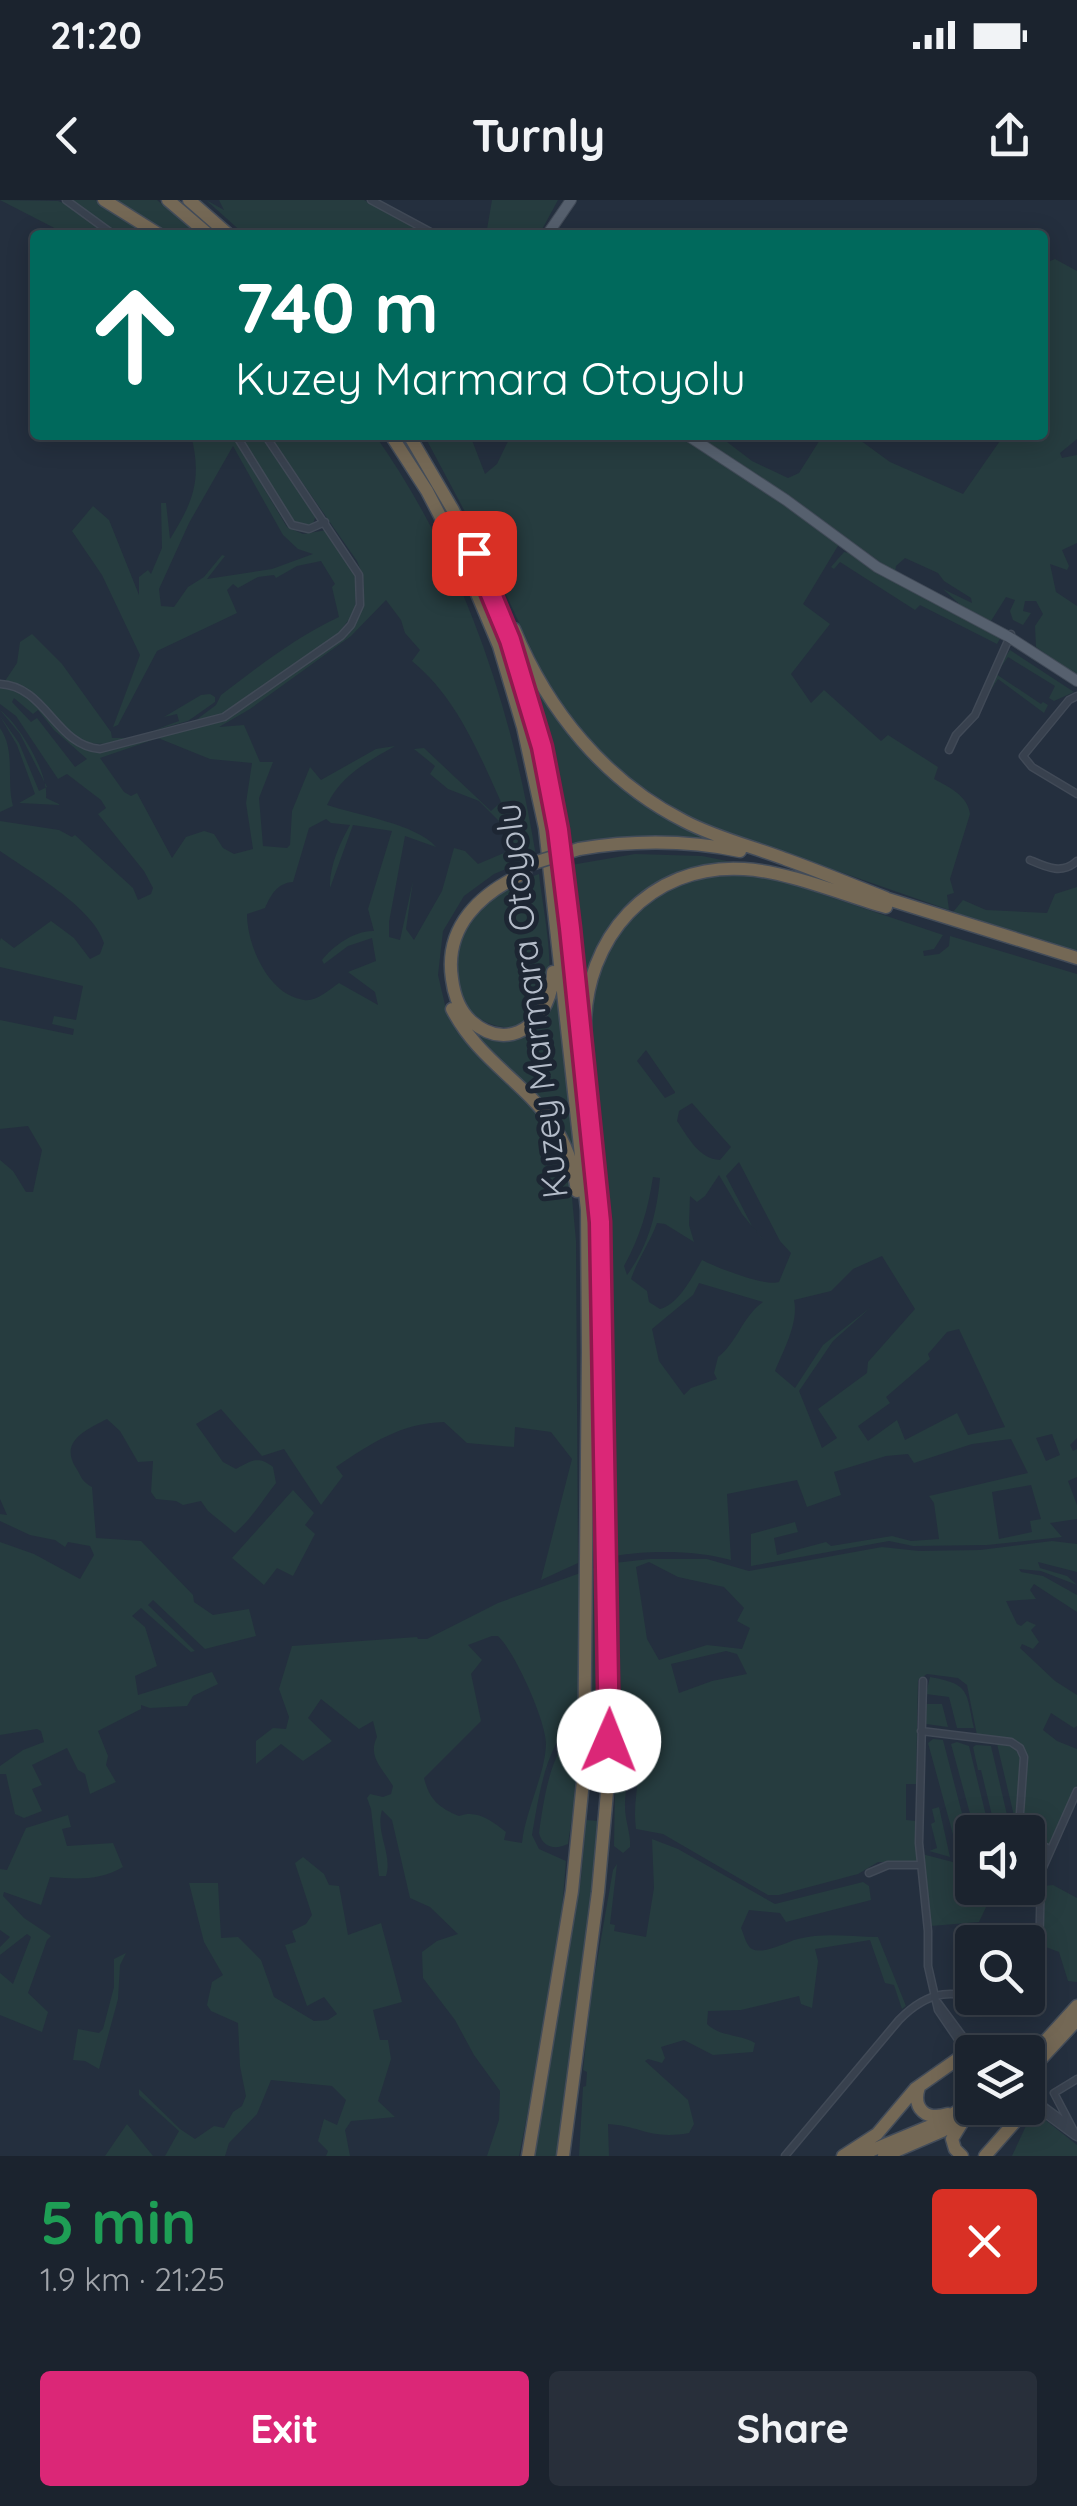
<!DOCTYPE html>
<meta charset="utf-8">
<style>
body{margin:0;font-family:Quicksand,sans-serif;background:#282f3a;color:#f1f3f6;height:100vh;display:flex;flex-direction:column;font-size:38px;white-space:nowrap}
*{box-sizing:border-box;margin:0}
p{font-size:32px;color:#a0a4aa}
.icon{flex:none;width:55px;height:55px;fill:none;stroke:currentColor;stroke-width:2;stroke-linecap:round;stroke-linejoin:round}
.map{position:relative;height:1956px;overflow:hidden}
.details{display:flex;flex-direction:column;background:#1b232e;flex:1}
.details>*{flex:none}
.hud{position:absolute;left:30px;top:30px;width:1018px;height:210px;border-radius:10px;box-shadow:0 5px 25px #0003,0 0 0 2px #39404a;background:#00695c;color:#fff;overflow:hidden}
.fabs{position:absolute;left:955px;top:1615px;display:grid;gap:20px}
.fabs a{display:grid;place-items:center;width:90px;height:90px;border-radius:10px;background:#1b232e;box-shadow:0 5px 25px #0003,0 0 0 2px #39404a;font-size:50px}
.pin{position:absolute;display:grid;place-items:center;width:85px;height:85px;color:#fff;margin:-42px;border-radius:20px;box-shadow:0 5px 15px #0006}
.me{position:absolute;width:110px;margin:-55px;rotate:1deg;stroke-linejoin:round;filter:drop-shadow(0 0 8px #0008)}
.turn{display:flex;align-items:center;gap:35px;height:210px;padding:0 40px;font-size:45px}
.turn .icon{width:130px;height:130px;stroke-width:2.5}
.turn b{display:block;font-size:70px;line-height:85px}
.round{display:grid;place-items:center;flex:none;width:105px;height:105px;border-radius:10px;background:#282f3a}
.overview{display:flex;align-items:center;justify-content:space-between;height:170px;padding:0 40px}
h1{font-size:60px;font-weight:800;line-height:75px;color:#1e9e55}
.button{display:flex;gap:20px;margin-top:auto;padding:20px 40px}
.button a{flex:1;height:115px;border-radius:10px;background:#db2777;color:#fff;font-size:40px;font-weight:800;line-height:115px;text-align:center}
.button a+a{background:#282f3a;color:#f1f3f6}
.status{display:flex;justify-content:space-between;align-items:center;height:70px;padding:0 50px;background:#1b232e;direction:ltr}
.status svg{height:28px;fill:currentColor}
header{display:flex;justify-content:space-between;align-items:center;height:130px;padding:0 40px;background:#1b232e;font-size:45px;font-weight:800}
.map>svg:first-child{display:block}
</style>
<div class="status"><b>21:20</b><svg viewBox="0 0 49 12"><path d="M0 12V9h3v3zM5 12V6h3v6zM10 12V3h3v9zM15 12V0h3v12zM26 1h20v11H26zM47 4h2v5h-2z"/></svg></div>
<header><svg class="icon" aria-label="back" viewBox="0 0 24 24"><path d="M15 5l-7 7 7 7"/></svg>Turnly<svg class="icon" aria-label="share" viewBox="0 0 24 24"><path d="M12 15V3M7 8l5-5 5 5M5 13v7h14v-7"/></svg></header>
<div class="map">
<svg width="1077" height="1956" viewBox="0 0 1077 1956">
<rect width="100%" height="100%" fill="#242f3e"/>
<path fill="#263c3f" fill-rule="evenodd" d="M0 0 58 1 71 6 109 35H68Z
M73 0H95L151 35H119Z
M110 0H157L198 35H166Z
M206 0 224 10 219 0H364L420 29 424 35H245Z
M492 0H558L539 35H486Z
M1055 59 1077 71V239L1060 253 1062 258 1077 255V343L1062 350 1069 366 1067 370 1050 364 1056 392 1077 406V476L1036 447 1035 426 1043 414 1036 401H1025L1023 411 1031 413 1023 425 1013 420 1010 411 1015 400 1006 397 991 421 968 412 943 389 972 403 971 398 944 381 938 373 905 358 896 366 895 373 790 296 695 235H718L752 261 788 278 799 273 823 235H853L890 262 963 294 1004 235H1042L1043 64Z
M191 235H232L287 327 303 334 327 330 354 369 357 382 355 407 350 418 338 434 234 508 218 517 196 520 216 505 221 495C259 466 296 437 339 417L332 387 335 384 321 361 297 366 276 378 274 375 258 377 238 388 233 384 227 390 237 413 157 451 118 525 113 527 140 455 102 375 72 331 93 306 109 320 139 395V377L148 370 151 374 162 348 161 303H166L170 339C194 301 202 278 191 235ZM233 246 283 335 298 349 313 354 272 369 207 379 225 356 222 355 204 377 188 387 174 407 161 406 159 389 189 323Z
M240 235H260L316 315 313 324 307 326 296 324Z
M269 235H375C464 362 511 504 536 656L494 674 464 696 443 731 438 775 446 809 515 885 554 935 570 976 576 1041 578 1363 541 1380 572 1259 551 1232 515 1227 514 1247 467 1243 444 1222C402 1223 371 1243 336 1267L343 1276 321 1305 284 1249 262 1256 221 1209 196 1224 223 1262 236 1269C251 1261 258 1255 273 1267L276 1283C262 1301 252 1318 235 1333L208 1311 201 1301 183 1305 176 1301 156 1299 151 1292 153 1261 138 1262 120 1231 107 1219C86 1230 59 1241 76 1268 82 1277 81 1281 92 1287L96 1338 141 1341 193 1395 194 1402 213 1415 249 1409 256 1436 205 1449 153 1400 148 1405 195 1451 191 1452 141 1408 132 1416 145 1427 157 1466 135 1476 138 1495 212 1472 218 1484 193 1496 187 1506 150 1508 141 1505V1509L98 1531 108 1556 106 1565 116 1582 90 1594 85 1574 78 1570 67 1548 32 1565 42 1585 32 1589 42 1611 24 1618 15 1614 6 1574H0V1566L23 1550 44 1542 41 1531 37 1529 0 1535V1342L34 1354 80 1379 94 1355 90 1346 68 1342 65 1347 55 1340 30 1335 0 1321V1314L7 1315 0 1299V960L13 971 26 992H33L42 950 28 926 0 929V820L73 835 74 829 52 824 54 816 76 820 83 786 0 767V741L1 738 14 748 51 721 74 738 90 759 100 754 104 743C93 707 30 672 0 651V621L59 630 72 637 75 635 133 688 138 700 151 694 153 688 144 671 98 614 106 608 101 600 67 574 58 579 16 516 0 504V486L21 491 83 548 96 552 190 526 223 520 345 438 356 421 364 395 363 376 357 361ZM386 400 401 420 405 433 420 450 412 461C456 497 478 551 501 602L491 611 424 548 414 549 435 566 430 574 448 589 479 601 513 635 504 653 478 664 465 651 454 648 442 691 414 740 406 729 413 681 400 740 389 737V722L405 636 436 647C417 624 356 615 327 605 341 574 371 560 395 546L376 549 321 580 310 567 292 611 290 645 287 648 263 646 259 598 273 562H260L244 525 219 527 250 509 351 436ZM14 498 33 514 38 510 54 530 87 559 75 567 37 518 31 522 12 502ZM158 538 210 559 252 563 246 603 253 649 234 654 223 648 214 634 204 631 186 637 172 658 137 593 131 596 124 592 100 558ZM326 619 331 623 350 625C340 643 329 667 330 688L353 625 392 631 368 709 374 731C355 730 333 746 322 760L324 764 348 746 372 738 376 761 348 772 375 792 378 805 339 783C329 790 316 802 304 800 268 795 247 745 247 714L265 708C271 695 277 683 293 682L309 628Z
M424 235H470L485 274 497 264 511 235H681L797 312 839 344 803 404 830 424 791 474 811 503 824 490 881 541 888 535 938 567 934 579C949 587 968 596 970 614L950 679 954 693 947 695 949 710 697 622 629 579 592 544 550 490 487 353Z
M844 352 852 353 1001 437 997 444 920 405 915 410 840 362 834 369 831 367Z
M32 434 62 464 111 532 112 538H126C60 564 61 495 5 481L17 463 20 442Z
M1010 450 1074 492 1054 501 1049 498 1055 486 1008 457 996 474 1041 504 1043 502 1048 505 1044 513 998 479 988 494 994 473Z
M528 470 590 557 731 644 568 647 555 572Z
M210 494 215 497V502L188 521 152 531 179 521 177 514 164 517 201 495Z
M0 510C20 525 49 574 46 598L61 605 19 603 35 594 17 545 0 516 19 543 39 591 47 587 20 534Z
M0 528C16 551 6 580 13 606L0 612Z
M635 654 702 656 747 665 718 667 637 701 582 801 571 665Z
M736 672 774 678 943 735 934 749 923 751 924 756 939 754 949 746 950 736 1077 774V1238L1070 1245 1073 1251 1077 1249V1277L1068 1281 1077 1305V1319L1050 1323 1062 1337 987 1345 913 1346 889 1341 751 1366V1334L795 1322 798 1332 774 1338 777 1355 826 1342 831 1346 892 1336 911 1341 939 1339 934 1303 929 1296 1028 1273 1011 1239 972 1244 914 1263 908 1254 886 1256 834 1272 841 1295 807 1307 797 1280 727 1294 731 1360C697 1350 648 1350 614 1356L610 1004 588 817C599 728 649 682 736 672ZM646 850 675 892V893L665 898 637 861ZM692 903 731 947 720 960C699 959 688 937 677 921L679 911ZM739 962 780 1041 791 1053 779 1082C766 1087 715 1067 702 1060 693 1076 678 1105 660 1109L649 1102 647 1091 631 1079C637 1061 650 1042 657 1023L665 1024 694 1042 689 1025 690 996 697 1002 705 996 719 975 742 1014 780 1060 752 1026 726 976ZM653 977 660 978C657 1013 648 1047 627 1075L624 1066C640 1037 648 1010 653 977ZM882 1056 915 1109 868 1162 867 1173 818 1209 837 1238 822 1248 799 1191 833 1141 871 1107 823 1145 795 1188 775 1171C783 1151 799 1123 794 1100L831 1091 853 1069ZM699 1083 763 1102C742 1117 737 1143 718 1157L714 1173 717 1179 691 1188 684 1195 659 1161 652 1129 693 1095ZM959 1129 1005 1227 968 1235 957 1213 905 1240 897 1220 868 1241 858 1226 890 1203 886 1197 930 1159 928 1154 947 1132ZM1052 1234 1060 1255 1046 1261 1036 1238ZM1031 1285 1041 1319 1030 1321 1032 1332 999 1339 992 1292Z
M539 674C542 706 560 782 541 809 536 816 523 823 516 828 446 828 443 753 478 708 491 691 520 681 539 674Z
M1077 687V751L953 712 963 700 986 710 1047 713 1055 694Z
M556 792 575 958 545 905 487 848 467 823 482 833 542 822 550 811Z
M293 1290 314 1313 305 1325 315 1334 293 1376 277 1368 264 1385 232 1358Z
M1052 1341 1077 1344V1372L1038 1362 1040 1368 1067 1376 1077 1385 1041 1371 1019 1369 1021 1372 1043 1376 1077 1395V1412L1034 1384 1030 1390 1036 1399 1006 1401 1017 1424 1021 1426 1027 1421 1036 1425 1031 1430 1039 1442 1033 1449 1022 1444 1020 1448 1055 1481 1077 1495V1526L1074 1528 1051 1513 1043 1530 1057 1541 1077 1549V1585L1048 1646 1022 1629 1025 1549 1012 1540 977 1535 967 1485 958 1478 927 1474 918 1480 916 1584H906V1620L916 1621 917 1662H878L858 1674 779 1695H768L663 1634 636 1629C630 1587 655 1549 618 1520L616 1402 602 1406 604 1515 592 1514 593 1410 580 1415 578 1517C546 1541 539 1595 532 1635L539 1649 566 1661C560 1756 538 1862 519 1956H487L499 1920 500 1891 474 1855 455 1820 423 1778 422 1752 437 1741 458 1734 430 1707 410 1698 392 1620 382 1610C375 1633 393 1654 386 1676H379L371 1609 367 1598 370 1594 383 1597 391 1594 393 1586C383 1569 367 1557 377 1537L373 1521 359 1529 321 1499 308 1518 332 1541 303 1561 281 1544 256 1564V1541L273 1528 286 1529 289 1517 279 1489 292 1446 417 1437 418 1439H427L498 1403 605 1364 650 1359H707L749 1371 882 1347 919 1351 980 1350ZM649 1362 678 1377 724 1387 744 1408 737 1421 750 1428 742 1449 707 1445 659 1460 647 1439 636 1367ZM492 1436H498C515 1452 545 1519 546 1543 546 1572 525 1612 522 1643L504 1640 506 1632C492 1621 477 1609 459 1616 439 1608 429 1599 424 1578L481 1521 471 1474 482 1460 468 1445ZM726 1451 737 1454 747 1474 712 1481 679 1493 671 1464Z
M930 1477C970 1484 966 1491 974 1528H957L949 1497 926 1494Z
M926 1504H942L948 1527 926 1524Z
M592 1522 604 1524 602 1583 588 1581Z
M578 1527 574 1603 568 1644C555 1650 543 1648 539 1633 544 1598 550 1550 578 1527Z
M616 1529C641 1553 624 1577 625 1607 625 1621 631 1634 630 1647L623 1653 614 1646Z
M933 1539 943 1540 972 1652V1663L960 1660 928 1543Z
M957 1542 969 1546 990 1632H975L951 1544Z
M997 1544 1014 1546 1021 1552 1016 1624 1018 1632H1015L1012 1621 1015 1620Z
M976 1545 991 1546 1011 1632H996L981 1570H978L973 1547Z
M939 1607 950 1657 929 1651 937 1648 931 1624 935 1622 932 1609Z
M68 1615 71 1627 62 1629 67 1646 113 1643 123 1667C100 1681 76 1679 50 1677L41 1705 4 1692 3 1696 24 1718 51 1736 47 1740 28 1793 48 1812 42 1832 0 1815V1773L13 1784 31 1737 27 1734 0 1755V1747L10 1737 0 1730V1669L7 1670 26 1628Z
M586 1620 599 1621 596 1663 557 1956H535L581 1678Z
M652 1639 678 1649 775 1704 863 1682 869 1686 871 1700 786 1722 780 1713 749 1710 741 1728C744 1734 746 1746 752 1749 765 1755 785 1742 798 1739 825 1732 850 1737 878 1737L906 1806 902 1809 894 1785 885 1783 870 1740 815 1749 818 1761 812 1808 801 1804 799 1796 741 1810 708 1811 707 1824C720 1837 740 1834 755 1843L753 1852 713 1855 684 1840 661 1847 665 1858 662 1863 648 1859 645 1861 688 1900 694 1924 689 1933C650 1940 641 1926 608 1924L609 1956H579L583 1887 586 1886 587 1872 583 1870 591 1796 613 1670 617 1664 610 1724 615 1725 614 1731 646 1737 654 1688Z
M1028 1640 1046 1651 1038 1678 1028 1676Z
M922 1654 972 1667V1688H995L979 1722 931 1726Z
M303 1657 324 1674 329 1685 339 1686 348 1735 381 1723 402 1802 373 1810 380 1840H388L391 1859 378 1901 395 1917 351 1921 345 1930 350 1956H326L328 1951 318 1941 324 1919 337 1925 346 1900 332 1886 271 1880 257 1914 229 1943 225 1956H165L179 1931 139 1895V1889L180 1929 195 1939 214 1926 224 1928 233 1912 242 1906 246 1896 240 1866 238 1823 211 1811 207 1805 212 1782 223 1775 204 1742 189 1683H218L221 1738 238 1737 261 1760 274 1797 314 1821 328 1820 337 1814 324 1797 307 1806 285 1745 296 1742 292 1731 306 1724 312 1715 295 1663Z
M1053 1685 1077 1698V1782L1068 1781 1059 1752 1043 1746 1044 1686Z
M126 1753 120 1765 118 1799 99 1869 85 1861 73 1860 78 1829 99 1833 103 1829 114 1787V1759Z
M1031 1915H1039L1077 1945V1956H1012Z
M127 1924 153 1956H105Z"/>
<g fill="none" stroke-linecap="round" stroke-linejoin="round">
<g stroke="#414a57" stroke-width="9">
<path id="minor" d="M66 0 114 35
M371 0 436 35
M236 235 292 325 309 329 325 322
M0 484C46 486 56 546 100 549L224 517 341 436 351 425 360 405 359 375 265 235
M1077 496 1069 500 1023 556 1032 567 1077 594
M949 550 956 535 975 515 1011 434
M1030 660C1046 667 1062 675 1077 661
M923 1481 919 1643 928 1731V1766L938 1810 972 1860
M921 1531 1011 1542 1020 1548 1024 1557 1019 1627 1022 1632
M1028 1637 1049 1649
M869 1673 888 1665H921
M938 1803 972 1849
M1077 1879 1054 1893 1077 1937
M1028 1895 1069 1925
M1033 1905 1075 1936
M785 1956 899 1820C950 1768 978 1811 1035 1806L1039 1760 1041 1672 1077 1591"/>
</g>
<g stroke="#414a57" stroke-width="12">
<path id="major" d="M547 35 571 0
M687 235 786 300 877 367 1009 437 1077 481"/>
</g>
<g stroke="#434c59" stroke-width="15">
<path id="highway" d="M104 0 160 35
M168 0 209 35
M189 0 229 35
M391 235 427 291 462 358 499 446 523 527 545 628 587 1010 588 1152 584 1571 572 1691 528 1956
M409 235 453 310 492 393 520 472 542 547 558 630 595 965 604 1151 610 1482 609 1570 598 1692 563 1956
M514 429C548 511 605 581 684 621 716 638 751 646 785 659 819 671 852 685 886 698
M579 649C634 640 686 640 740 651
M525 673C480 693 444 727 452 779 454 795 459 810 471 821 512 857 553 817 553 772
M878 696 1077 758
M452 809C489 881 564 893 577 991
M585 829C584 739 649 663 744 669 786 671 844 695 886 707
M1028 1860 1077 1806
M1028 1873 1077 1820
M919 1887C912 1909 926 1921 948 1914
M843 1956 877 1934 915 1889 972 1849
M858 1956 940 1922 972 1902
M884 1956 942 1931 983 1908
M962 1956 955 1949 952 1939 963 1921
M985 1956 1034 1900"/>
</g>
<use href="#minor" stroke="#38414e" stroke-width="6"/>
<use href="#major" stroke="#56606e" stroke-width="10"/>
<use href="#highway" stroke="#746855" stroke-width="12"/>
<g stroke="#434c59" stroke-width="15" stroke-linecap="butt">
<path id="highway-bridge" d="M524 666 579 649"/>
</g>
<use href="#highway-bridge" stroke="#746855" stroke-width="12"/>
</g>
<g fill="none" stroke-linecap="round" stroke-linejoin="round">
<g stroke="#8e194d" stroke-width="25">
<path id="route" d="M474 353 510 440 542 547 558 630 570 728 600 1022 609 1541"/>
</g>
<use href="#route" stroke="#db2777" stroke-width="18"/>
</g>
<g text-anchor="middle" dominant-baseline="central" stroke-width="10" stroke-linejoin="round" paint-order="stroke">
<g font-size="35" fill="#b4bcc9" stroke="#1d2633">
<text transform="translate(531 801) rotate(-97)">Kuzey Marmara Otoyolu</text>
</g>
</g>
</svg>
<div class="fabs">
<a><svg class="icon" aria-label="sound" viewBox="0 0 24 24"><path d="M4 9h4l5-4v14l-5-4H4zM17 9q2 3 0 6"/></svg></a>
<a><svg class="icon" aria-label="search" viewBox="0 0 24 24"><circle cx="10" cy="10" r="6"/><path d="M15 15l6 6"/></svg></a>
<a><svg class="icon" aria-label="layers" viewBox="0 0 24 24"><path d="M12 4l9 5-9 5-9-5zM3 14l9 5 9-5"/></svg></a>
</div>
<div class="pin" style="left:474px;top:353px;background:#d93025"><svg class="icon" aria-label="arrive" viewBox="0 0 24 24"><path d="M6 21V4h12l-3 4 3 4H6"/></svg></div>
<svg class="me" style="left:609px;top:1541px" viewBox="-20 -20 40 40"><circle r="19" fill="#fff"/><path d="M0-13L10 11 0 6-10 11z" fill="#db2777"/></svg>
<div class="hud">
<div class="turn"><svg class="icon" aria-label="ahead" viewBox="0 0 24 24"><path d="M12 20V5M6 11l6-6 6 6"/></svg><div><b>740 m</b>Kuzey Marmara Otoyolu</div></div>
</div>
</div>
<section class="details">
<div class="overview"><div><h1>5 min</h1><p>1.9 km · 21:25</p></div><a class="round" style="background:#d93025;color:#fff"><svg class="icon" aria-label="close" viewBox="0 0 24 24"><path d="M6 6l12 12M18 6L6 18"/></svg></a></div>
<div class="button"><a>Exit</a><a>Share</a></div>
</section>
